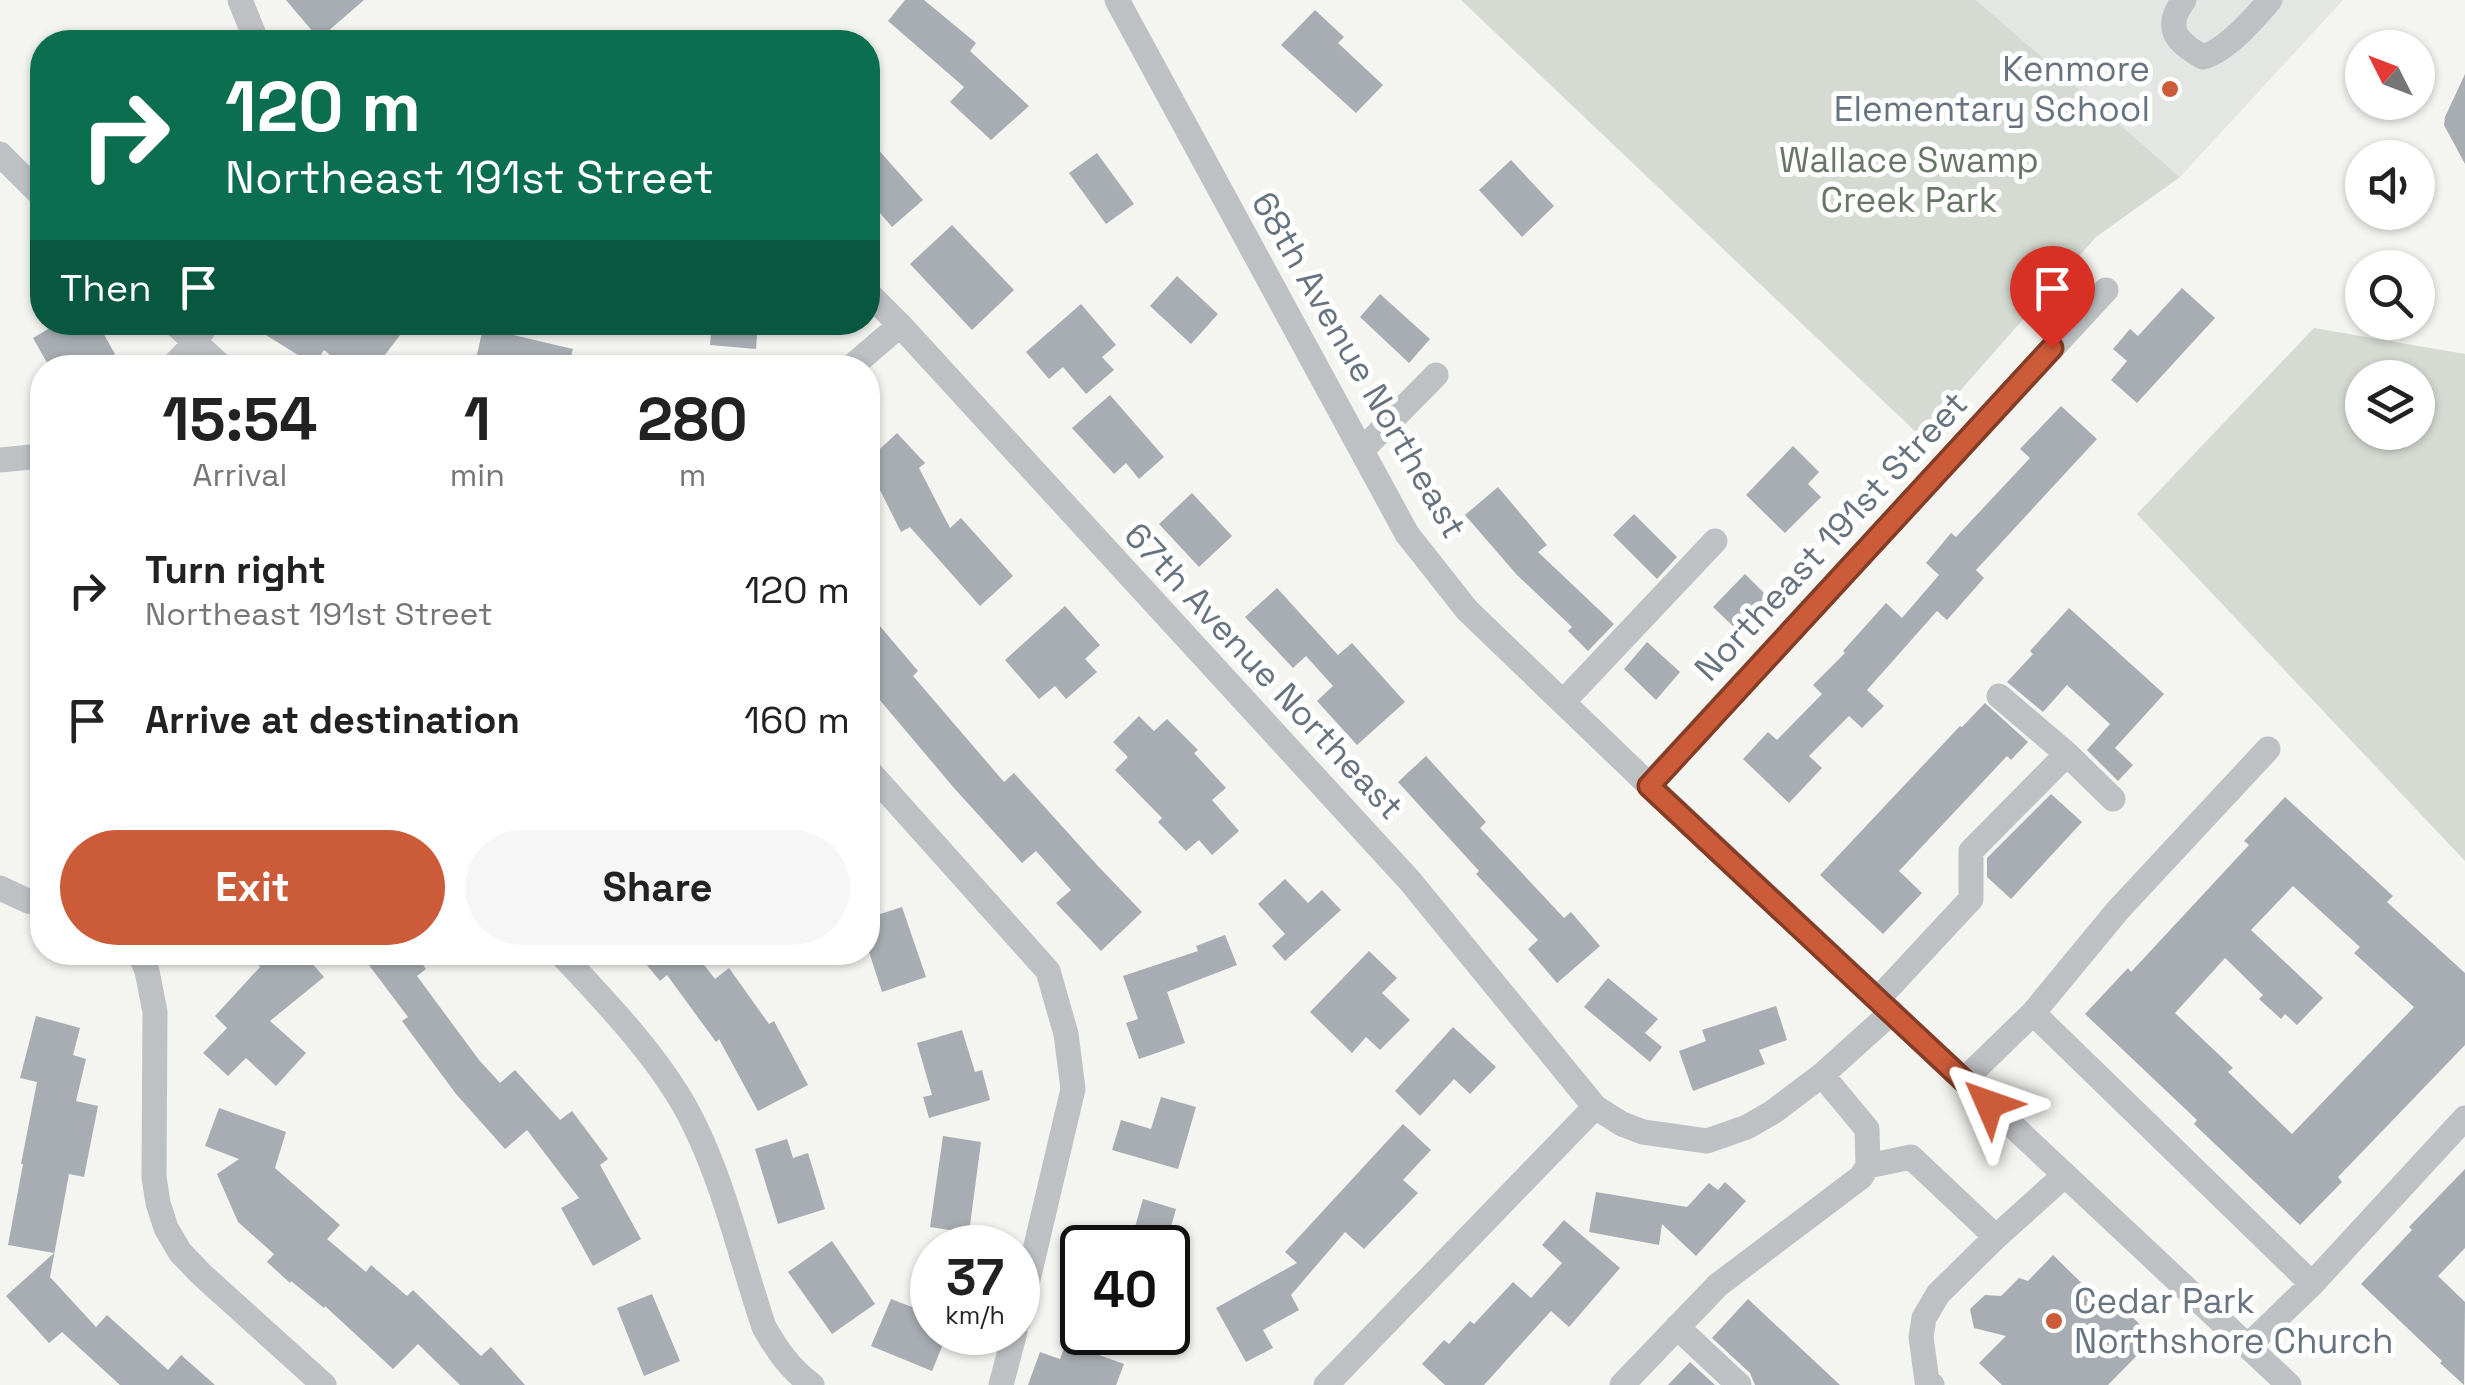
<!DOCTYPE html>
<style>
body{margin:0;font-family:"Space Grotesk",sans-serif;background:#f6f6f6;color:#222;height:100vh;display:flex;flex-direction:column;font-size:38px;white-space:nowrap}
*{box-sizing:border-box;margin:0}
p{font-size:32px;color:#767676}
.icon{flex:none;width:55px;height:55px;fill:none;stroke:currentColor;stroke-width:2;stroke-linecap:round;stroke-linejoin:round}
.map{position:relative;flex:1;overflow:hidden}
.panel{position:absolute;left:30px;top:355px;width:850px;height:610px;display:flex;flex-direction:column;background:#fff;border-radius:40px;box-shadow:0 2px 8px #0004}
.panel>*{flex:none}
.banner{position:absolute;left:30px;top:30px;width:850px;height:305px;border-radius:40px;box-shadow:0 2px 8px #0004;background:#0b6e4f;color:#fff;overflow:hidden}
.needle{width:65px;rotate:312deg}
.fabs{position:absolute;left:2345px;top:30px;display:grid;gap:20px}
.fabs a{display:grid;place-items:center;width:90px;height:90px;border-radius:50%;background:#fff;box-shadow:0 2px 8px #0004;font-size:50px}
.speed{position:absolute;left:910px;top:1225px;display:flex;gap:20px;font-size:50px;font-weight:700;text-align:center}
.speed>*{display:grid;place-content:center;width:130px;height:130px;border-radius:50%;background:#fff;box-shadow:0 2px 8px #0004;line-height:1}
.speed small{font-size:25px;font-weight:400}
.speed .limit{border:5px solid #111;border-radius:15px;background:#fff;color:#111}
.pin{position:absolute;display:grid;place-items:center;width:85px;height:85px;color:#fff;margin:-102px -42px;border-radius:50% 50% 50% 0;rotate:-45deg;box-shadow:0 0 10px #0007}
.pin .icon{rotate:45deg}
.me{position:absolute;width:110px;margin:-55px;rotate:313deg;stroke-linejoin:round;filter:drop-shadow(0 0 8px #0008)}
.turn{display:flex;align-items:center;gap:35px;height:210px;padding:0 30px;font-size:45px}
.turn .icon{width:130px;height:130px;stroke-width:2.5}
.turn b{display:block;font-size:70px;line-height:85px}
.then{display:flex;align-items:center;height:95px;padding:0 30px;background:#0003;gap:20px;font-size:38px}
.eta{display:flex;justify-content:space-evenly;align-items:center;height:170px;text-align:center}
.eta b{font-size:60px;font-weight:700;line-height:70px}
.action{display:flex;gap:20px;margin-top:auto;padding:20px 30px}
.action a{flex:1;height:115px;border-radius:60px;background:#cc5c39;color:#fff;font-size:40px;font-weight:700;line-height:115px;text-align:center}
.action a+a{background:#f6f6f6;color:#222}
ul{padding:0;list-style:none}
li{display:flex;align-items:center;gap:30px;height:130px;padding:0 30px}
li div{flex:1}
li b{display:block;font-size:38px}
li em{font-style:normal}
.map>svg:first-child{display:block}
</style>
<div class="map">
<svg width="2465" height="1385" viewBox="0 0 2465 1385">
<rect width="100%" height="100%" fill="#f4f4f1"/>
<path fill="#e4e6e4" d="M1976 0H2343L2180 177Z"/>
<path fill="#d5dad2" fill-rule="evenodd" d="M1461 0H1976L2180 177 2096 237 1920 436Z
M2314 328 2465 354V861L2137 514ZM2362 378H2418V432H2362Z"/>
<path fill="#a7adb2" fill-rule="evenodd" d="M286 0H364L319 39Z
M905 0H924L976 43 970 51 1029 106 991 140 950 102 964 87 888 21Z
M1315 10 1344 37 1338 43 1383 85 1356 113 1281 45Z
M2465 74V164L2444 125 2445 117Z
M868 138 923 200 892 227 868 199Z
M1097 153 1134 204 1106 224 1069 173Z
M1511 160 1554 206 1522 237 1479 190Z
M952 225 1014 290 972 330 910 264Z
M1177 276 1218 314 1191 344 1150 306Z
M2182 288 2215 318 2137 403 2111 380 2127 361 2113 349 2130 329 2138 336Z
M1380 294 1430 339 1409 363 1360 317Z
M1081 304 1116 345 1102 357 1114 370 1086 394 1063 367 1049 379 1026 352Z
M60 322H97L115 354 92 368H50L33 338Z
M245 322H335L355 335 364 322H410L375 368H346L324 350 314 365Z
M712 322H758L756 349 710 345Z
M483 328 573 349 568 368H474Z
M1110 395 1164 457 1139 479 1126 463 1114 474 1072 428Z
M2061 406 2097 439 1976 570 1984 578 1947 620 1937 611 1867 690 1884 706 1862 728 1849 716 1809 756 1822 768 1789 803 1743 759 1768 732 1777 740 1822 694 1813 685 1845 653 1843 651 1886 603 1902 618 1939 575 1926 563 1951 533 1956 537 2030 458 2020 449Z
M897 433 925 463 919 468 950 528 961 518 1013 576 980 606 910 527 901 532 880 490 868 477V460Z
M1793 446 1819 472 1808 484 1821 497 1785 533 1746 495Z
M1498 487 1547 545 1538 552 1614 624 1588 651 1568 631 1572 627 1517 575 1465 515Z
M1192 493 1232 536 1199 567 1159 524Z
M1634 514 1677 557 1657 579 1613 535Z
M1745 574 1767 596 1735 628 1713 607Z
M1277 588 1338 655 1352 643 1405 702 1357 745 1317 701 1333 686 1306 656 1293 668 1245 617Z
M1065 606 1100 645 1085 659 1097 672 1066 699 1055 686 1039 699 1005 660Z
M2069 608 2164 694 2115 748 2133 765 2118 781 2087 750 2110 724 2067 685 2043 712 2007 682 2033 654 2030 651Z
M868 612 918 671 913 676 1004 782 1014 773 1097 865 1142 912 1101 951 1056 903 1071 890 1036 851 1022 863 954 788 868 686Z
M1647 642 1680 672 1656 700 1624 669Z
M1985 703 2028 742 2011 760 2007 756 1899 871 1922 893 1883 934 1820 875 1960 726 1962 727Z
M1139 716 1154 731 1167 719 1198 750 1194 753 1226 788 1212 800 1239 831 1212 855 1199 840 1186 851 1158 822 1162 818 1115 770 1128 757 1113 742Z
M1426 756 1486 822 1480 828 1564 918 1571 912 1600 946 1557 983 1528 949 1538 940 1476 874 1479 871 1398 782Z
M2051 794 2082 822 2011 899 1987 877V858Z
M2285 797 2393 896 2387 902 2465 973V1045L2338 1177 2342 1182 2300 1225 2194 1124 2197 1120 2085 1014 2128 968 2131 972 2249 845 2244 841ZM2293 886 2360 947 2354 953 2414 1007 2292 1134 2228 1072 2233 1068 2175 1013 2225 958 2263 995 2259 999 2281 1019 2285 1014 2297 1025 2323 998 2251 930Z
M1285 879 1308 903 1322 890 1341 910 1285 961 1272 946 1285 934 1258 904Z
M902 907 926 977 882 992 868 949V918Z
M1225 935 1237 965 1167 992 1185 1043 1139 1059 1126 1023 1138 1019 1123 976 1198 951 1196 946Z
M1369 951 1397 978 1382 993 1410 1020 1380 1050 1366 1037 1352 1053 1310 1012Z
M248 952H302L324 977 270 1021 306 1053 276 1086 246 1058 228 1076 203 1053 227 1028 215 1016 260 967Z
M359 952H414L426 969 417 976 479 1060 500 1083 515 1070 560 1120 572 1111 608 1159 600 1165 641 1239 593 1266 561 1208 579 1198 527 1130 505 1149 456 1094 402 1021 408 1017Z
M636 952H694L715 979 729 968 769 1024 774 1021 808 1085 758 1111 719 1039 716 1042 667 975 660 981Z
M1608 978 1658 1019 1645 1033 1662 1047 1650 1062 1584 1007Z
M1776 1006 1787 1040 1759 1050 1765 1064 1693 1091 1679 1051 1706 1041 1702 1030Z
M36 1016 80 1028 73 1055 86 1059 76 1101 98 1106 84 1177 69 1174 50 1277 96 1327 107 1315 168 1370 181 1355 215 1385H120L62 1332 49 1343 6 1296 54 1253 8 1245 23 1164H21L37 1082 20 1078Z
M1453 1027 1496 1067 1470 1094 1454 1079 1420 1116 1395 1091Z
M962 1030 975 1072 982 1070 990 1100 929 1118 923 1097 932 1095 917 1043Z
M1161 1097 1196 1107 1178 1169 1112 1150 1121 1120 1151 1129Z
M219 1108 286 1132 275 1168 340 1225 327 1239 366 1272 371 1265 407 1296 413 1290 481 1356 491 1347 525 1385H460L418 1344 393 1369 325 1306 324 1308 291 1281 290 1283 267 1262 274 1254 238 1222 217 1174 239 1159 205 1146Z
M1403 1124 1431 1150 1403 1180 1418 1193 1364 1249 1345 1232 1291 1295 1299 1310 1263 1330 1273 1348 1246 1362 1216 1308 1297 1263 1285 1252Z
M943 1136 981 1142 969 1233 930 1227Z
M787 1139 793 1158 808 1153 825 1209 778 1224 755 1149Z
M2465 1169V1248L2438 1276 2465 1302 2464 1385 2440 1363 2442 1361 2361 1284 2412 1230 2409 1227Z
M1725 1182 1746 1201 1696 1256 1662 1224 1659 1245 1589 1232 1596 1192 1687 1207 1709 1183 1718 1190Z
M1143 1199 1176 1209 1165 1248H1129Z
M1564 1220 1620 1268 1569 1327 1551 1311 1484 1385H1445L1422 1364 1444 1340 1449 1344 1470 1321 1474 1324 1513 1282 1531 1298 1562 1263 1542 1245Z
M832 1241 875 1304 832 1334 788 1272Z
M2053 1255 2112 1313 2127 1312 2154 1338 2108 1385H2002L1979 1363 2006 1336 1974 1328 1970 1309 1985 1295 2001 1296 2019 1278 2028 1281Z
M931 1258 932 1332H948L932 1371 871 1346 891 1299 912 1307Z
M652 1294 680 1361 644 1376 617 1308Z
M1748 1299 1840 1385H1755L1750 1373 1712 1338Z
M1066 1343 1124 1364 1116 1385H1028L1040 1352 1060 1359Z
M1690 1362 1715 1385H1668Z"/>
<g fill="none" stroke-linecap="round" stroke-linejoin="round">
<path stroke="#bec1c4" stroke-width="25" d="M240 0 257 42
M1117 0 1407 534 1467 610 1649 785 2289 1385
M2184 0C2163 28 2176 42 2203 57 2227 50 2254 19 2270 0
M0 154 42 196
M868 293 900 325 1410 881 1595 1107 1622 1124 1643 1132 1707 1141 1747 1127 1773 1112 1822 1075 1892 1012
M173 322 223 368
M171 368 194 344 208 322
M850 368 900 325
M1362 450 1436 375
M0 460 42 456
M1999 696 2067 754 2113 799
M1563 702 1715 541
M868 770 1048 971 1066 1034 1073 1089 1018 1322
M1649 785 2106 290
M0 888 28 901 42 904
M139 952 147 971 155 1012 154 1177 158 1203 166 1228 180 1252 201 1274 324 1385
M559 952C605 1001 664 1062 693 1122 725 1186 741 1259 764 1327 777 1350 790 1369 812 1385
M1878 999 1971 899V851L2067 754
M2033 1013 2312 1284
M1964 1080 2033 1013 2118 910 2268 749
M1868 1166 1911 1157 1996 1237
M1677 1327 1739 1385
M2248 1346 2312 1284 2465 1118
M1001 1385 1015 1332
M1326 1385 1595 1107
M1622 1385 1718 1285 1861 1177 1868 1166 1867 1129 1822 1075
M1932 1385 1927 1381 1921 1337 1924 1318 1938 1294 1996 1237 2065 1175"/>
</g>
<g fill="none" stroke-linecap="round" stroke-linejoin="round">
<g stroke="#853c25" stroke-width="25">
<path id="route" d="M1989 1104 1649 786 2052 348"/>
</g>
<use href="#route" stroke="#cc5c39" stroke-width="18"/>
</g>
<g fill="#cc5c39" stroke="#fff" stroke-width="4">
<circle cx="2170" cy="89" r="10"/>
<circle cx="2054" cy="1321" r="10"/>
</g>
<g text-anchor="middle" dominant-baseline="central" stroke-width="10" stroke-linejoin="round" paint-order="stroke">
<g font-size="35" fill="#67737e" stroke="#fff" text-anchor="end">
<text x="2150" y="69">Kenmore<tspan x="2150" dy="40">Elementary School</tspan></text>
<text x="2074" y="1301" text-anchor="start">Cedar Park<tspan x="2074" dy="40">Northshore Church</tspan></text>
</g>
<g font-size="35" fill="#687665" stroke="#fff">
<text x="1909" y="160">Wallace Swamp<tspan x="1909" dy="40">Creek Park</tspan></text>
</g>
<g font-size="35" fill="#67737e" stroke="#fff">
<text transform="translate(1359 365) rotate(60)">68th Avenue Northeast</text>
<text transform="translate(1831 536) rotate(-47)">Northeast 191st Street</text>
<text transform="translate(1264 671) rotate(47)">67th Avenue Northeast</text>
</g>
</g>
</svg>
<div class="fabs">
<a><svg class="needle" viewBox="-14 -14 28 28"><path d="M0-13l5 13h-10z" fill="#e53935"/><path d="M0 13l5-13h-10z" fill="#767676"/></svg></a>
<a><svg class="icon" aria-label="sound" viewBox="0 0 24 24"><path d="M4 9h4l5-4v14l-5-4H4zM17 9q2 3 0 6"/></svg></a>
<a><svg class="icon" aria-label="search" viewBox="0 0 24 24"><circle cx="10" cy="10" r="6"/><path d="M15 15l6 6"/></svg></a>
<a><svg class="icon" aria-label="layers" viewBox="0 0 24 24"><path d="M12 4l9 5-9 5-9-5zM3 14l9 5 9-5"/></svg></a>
</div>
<div class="speed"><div>37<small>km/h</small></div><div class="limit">40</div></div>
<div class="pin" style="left:2052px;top:348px;background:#d93025"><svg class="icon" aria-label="arrive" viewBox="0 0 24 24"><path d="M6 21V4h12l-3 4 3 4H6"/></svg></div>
<svg class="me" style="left:1989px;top:1104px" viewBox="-20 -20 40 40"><path d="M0-17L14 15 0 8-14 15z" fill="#cc5c39" stroke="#fff" stroke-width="4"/></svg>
<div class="banner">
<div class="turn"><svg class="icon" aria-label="right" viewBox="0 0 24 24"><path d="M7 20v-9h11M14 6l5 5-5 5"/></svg><div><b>120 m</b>Northeast 191st Street</div></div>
<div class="then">Then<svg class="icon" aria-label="arrive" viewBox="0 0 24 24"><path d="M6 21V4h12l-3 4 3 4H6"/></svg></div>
</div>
<section class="panel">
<div class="eta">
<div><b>15:54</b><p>Arrival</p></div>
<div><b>1</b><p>min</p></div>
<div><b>280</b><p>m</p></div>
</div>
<ul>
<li><svg class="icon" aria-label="right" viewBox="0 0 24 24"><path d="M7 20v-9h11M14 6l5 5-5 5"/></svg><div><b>Turn right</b><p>Northeast 191st Street</p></div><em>120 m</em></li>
<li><svg class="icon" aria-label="arrive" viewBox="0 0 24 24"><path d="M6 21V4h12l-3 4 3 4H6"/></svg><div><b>Arrive at destination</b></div><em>160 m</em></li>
</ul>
<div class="action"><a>Exit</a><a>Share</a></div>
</section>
</div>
